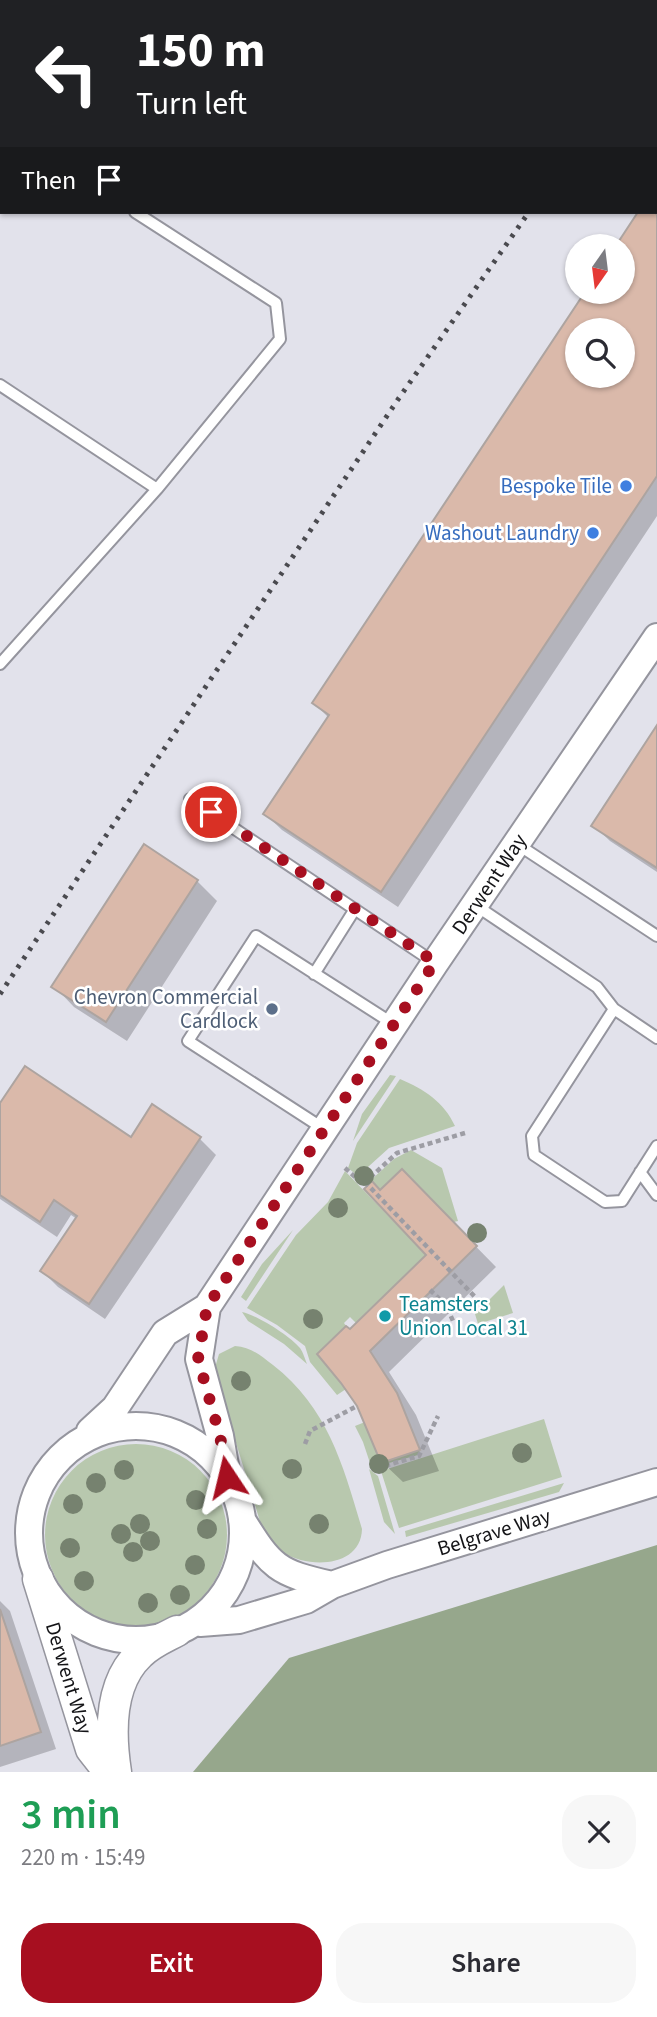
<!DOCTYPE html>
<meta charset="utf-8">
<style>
body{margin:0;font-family:"Source Sans 3",sans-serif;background:#f7f7f7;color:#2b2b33;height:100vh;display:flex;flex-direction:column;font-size:26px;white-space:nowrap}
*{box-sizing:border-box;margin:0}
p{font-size:23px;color:#7c7c81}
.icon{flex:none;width:38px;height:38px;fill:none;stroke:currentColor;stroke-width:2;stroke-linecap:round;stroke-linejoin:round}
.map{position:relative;height:1772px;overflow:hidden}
.drawer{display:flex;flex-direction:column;background:#fff;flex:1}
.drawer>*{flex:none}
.banner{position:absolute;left:0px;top:0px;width:658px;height:214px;box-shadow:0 2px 5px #0004;background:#202124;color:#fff;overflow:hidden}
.needle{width:46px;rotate:194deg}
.controls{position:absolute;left:565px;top:234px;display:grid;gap:14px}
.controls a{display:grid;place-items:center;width:70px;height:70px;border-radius:50%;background:#fff;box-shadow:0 2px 5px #0004;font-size:35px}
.pin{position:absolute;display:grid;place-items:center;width:60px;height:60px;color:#fff;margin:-30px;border:4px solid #fff;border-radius:50%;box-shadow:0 2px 7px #0007}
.me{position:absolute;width:77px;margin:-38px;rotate:350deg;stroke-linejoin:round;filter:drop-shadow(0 0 5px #0008)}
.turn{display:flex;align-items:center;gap:24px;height:147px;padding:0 21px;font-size:32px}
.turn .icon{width:91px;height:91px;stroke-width:2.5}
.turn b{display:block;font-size:49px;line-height:60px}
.then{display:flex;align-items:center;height:66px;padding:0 21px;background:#0003;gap:14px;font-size:26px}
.round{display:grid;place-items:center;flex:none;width:74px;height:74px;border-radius:28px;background:#f7f7f7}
.headline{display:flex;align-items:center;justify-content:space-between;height:119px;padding:0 21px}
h1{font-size:42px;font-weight:600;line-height:52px;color:#1e9e55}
.action{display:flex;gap:14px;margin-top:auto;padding:14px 21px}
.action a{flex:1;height:80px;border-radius:28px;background:#a70f20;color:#fff;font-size:28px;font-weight:600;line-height:80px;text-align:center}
.action a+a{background:#f7f7f7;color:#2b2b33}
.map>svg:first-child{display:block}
</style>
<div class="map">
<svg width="657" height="1772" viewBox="0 0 657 1772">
<rect width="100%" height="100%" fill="#e2e2eb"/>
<path fill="#b8c8ae" d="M390 1075 396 1076 353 1141 362 1114Z
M400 1079C424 1089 444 1102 455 1126L389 1148 358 1176 348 1168 357 1143Z
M411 1150 442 1168 458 1221 454 1222 402 1169 380 1190 371 1180 394 1159Z
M345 1171 426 1255 356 1323 350 1317 344 1323 346 1326 317 1354 346 1389 337 1395 310 1362 305 1346 277 1325 247 1308 296 1235 328 1202Z
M293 1230 246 1301 241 1297 262 1264Z
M504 1285 513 1313 478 1324 475 1314Z
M242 1312C257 1315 290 1336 300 1348 303 1352 305 1359 307 1364L284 1344 248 1321Z
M235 1346C251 1347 260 1355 273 1365 328 1408 343 1465 362 1529 361 1567 310 1569 284 1553 275 1546 269 1537 262 1528L214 1371 219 1354Z
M544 1419 562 1477 399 1528 381 1471Z
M365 1422 381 1462 420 1450 418 1455 378 1466 370 1463 363 1442 355 1426Z
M45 1535a91 91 0 1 1 182 0a91 91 0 1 1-182 0Z
M369 1469 378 1476 395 1534 384 1522Z
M564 1483 559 1492 406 1537 405 1531Z"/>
<path fill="#96a78c" d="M657 1545V1772H193L289 1658Z"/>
<path fill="#0003" fill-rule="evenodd" d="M516 0H556L555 2Z
M640 212H650L657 216V516L398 907 282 830 265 814 329 718 314 703 587 292H623V247H617ZM578 331H623V376H578Z
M657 729V872L610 841 593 825Z
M197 881 217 901 127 1041 74 1007 54 986Z
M0 1106 131 1139H200L216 1155 105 1319 58 1287 42 1271 77 1219 71 1215 57 1237 0 1199Z
M402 1171 496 1267 389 1372 416 1415 439 1471 403 1482 382 1462 350 1332 428 1255 381 1192Z
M0 1601 10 1611 56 1749 0 1767Z"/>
<path fill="#dab9aa" stroke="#ada4a0" stroke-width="2" fill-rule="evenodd" d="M638 212H653L657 214V476L381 892 263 814 329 715 312 703 585 292H623V247H615ZM578 331H623V376H578Z
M657 725V868L591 826Z
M144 844 198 880 106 1022 51 987Z
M25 1066 131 1137 152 1104 201 1137 89 1304 40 1271 77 1216 54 1200 40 1222 0 1195V1103Z
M402 1169 477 1246 370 1351 397 1393 420 1450 381 1463 357 1406 341 1383 317 1354 346 1326 350 1329 426 1255 364 1189 372 1181 380 1190Z
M0 1609 41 1732 0 1746Z"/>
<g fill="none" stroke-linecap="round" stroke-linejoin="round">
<g stroke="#95959e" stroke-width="14">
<path id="service" d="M0 385 157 489
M0 664 157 489 280 339 276 303 135 212
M190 799 435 963
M517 844 657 936
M475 905 597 987 614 1009 657 1038
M314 974 355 909
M614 1009 532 1136 534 1155 605 1202 622 1201 657 1146
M324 1129 188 1041 256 936 395 1025
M640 1172 657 1195"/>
</g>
<g stroke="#95959e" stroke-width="30">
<path id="tertiary" d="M29 1533a107 107 0 1 1 214 0a107 107 0 1 1-214 0Z
M90 1431 115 1408 165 1333 207 1307
M227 1477 220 1436 199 1359 207 1307 435 963 657 637
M242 1520C271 1567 277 1573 332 1585
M200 1623 239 1620 306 1600 332 1585 387 1565 657 1482"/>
</g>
<g stroke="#95959e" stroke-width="33">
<path id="secondary" d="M38 1579 91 1749 109 1772
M116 1772C110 1733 109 1683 140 1654 151 1643 164 1638 177 1631"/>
</g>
<path stroke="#9d9da4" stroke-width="4.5" stroke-dasharray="5 3.5" stroke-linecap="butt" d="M345 1168 363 1184 397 1153 465 1133
M365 1182 476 1298
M430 1290 446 1305 453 1321
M305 1444 310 1431 357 1406
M377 1468 419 1456 438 1416"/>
<use href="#service" stroke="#fff" stroke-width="10"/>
<use href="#tertiary" stroke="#fff" stroke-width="26"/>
<use href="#secondary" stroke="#fff" stroke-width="30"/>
<path stroke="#4a4a4f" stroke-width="5" stroke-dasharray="3.5 7" stroke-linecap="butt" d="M656 28 657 27
M0 994 399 398 529 212"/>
</g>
<g fill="#76826f">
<circle cx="364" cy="1176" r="10"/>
<circle cx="338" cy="1208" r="10"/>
<circle cx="477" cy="1233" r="10"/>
<circle cx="313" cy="1319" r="10"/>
<circle cx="241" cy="1381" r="10"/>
<circle cx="522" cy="1453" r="10"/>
<circle cx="379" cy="1464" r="10"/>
<circle cx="292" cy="1469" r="10"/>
<circle cx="124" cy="1470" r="10"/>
<circle cx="96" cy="1483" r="10"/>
<circle cx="196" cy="1500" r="10"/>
<circle cx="73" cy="1504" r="10"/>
<circle cx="140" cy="1524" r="10"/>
<circle cx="319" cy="1524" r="10"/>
<circle cx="207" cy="1529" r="10"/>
<circle cx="121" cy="1534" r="10"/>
<circle cx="150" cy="1541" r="10"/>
<circle cx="70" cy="1548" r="10"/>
<circle cx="133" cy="1552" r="10"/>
<circle cx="195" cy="1565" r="10"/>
<circle cx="84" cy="1581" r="10"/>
<circle cx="180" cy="1595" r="10"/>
<circle cx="148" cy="1603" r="10"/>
</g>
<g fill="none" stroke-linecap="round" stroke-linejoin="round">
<path stroke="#a70f20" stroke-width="12" stroke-dasharray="0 21.6" d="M211 812 435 962 207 1307 198 1359 220 1436 227 1477"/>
</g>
<g fill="#3f7fe0" stroke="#fff" stroke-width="2.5">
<circle cx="626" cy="486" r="7"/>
<circle cx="593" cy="533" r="7"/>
</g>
<circle fill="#5c6f8a" stroke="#fff" stroke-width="2.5" cx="272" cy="1009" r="7"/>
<circle fill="#0f9aa8" stroke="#fff" stroke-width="2.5" cx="385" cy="1316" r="7"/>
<g text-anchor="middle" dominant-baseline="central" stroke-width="5" stroke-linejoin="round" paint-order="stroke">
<g font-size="21" fill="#366cbe" stroke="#fff" text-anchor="end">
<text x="612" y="486">Bespoke Tile</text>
<text x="579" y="533">Washout Laundry</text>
</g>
<g font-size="21" fill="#141417" stroke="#fff">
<text transform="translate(489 884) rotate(-56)">Derwent Way</text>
<text transform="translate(494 1532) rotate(-17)">Belgrave Way</text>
<text transform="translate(69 1678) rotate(73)">Derwent Way</text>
</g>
<g font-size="21" fill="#4e5e75" stroke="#fff" text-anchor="end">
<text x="258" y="997">Chevron Commercial<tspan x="258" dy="24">Cardlock</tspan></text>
</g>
<g font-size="21" fill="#0d838f" stroke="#fff" text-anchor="start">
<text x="399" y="1304">Teamsters<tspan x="399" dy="24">Union Local 31</tspan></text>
</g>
</g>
</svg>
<div class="controls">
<a><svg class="needle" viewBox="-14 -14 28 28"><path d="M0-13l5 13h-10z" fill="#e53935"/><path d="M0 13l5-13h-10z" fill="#7c7c81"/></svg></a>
<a><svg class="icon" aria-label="search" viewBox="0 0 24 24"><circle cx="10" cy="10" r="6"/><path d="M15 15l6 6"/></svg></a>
</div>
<div class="pin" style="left:211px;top:812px;background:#d93025"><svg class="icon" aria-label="arrive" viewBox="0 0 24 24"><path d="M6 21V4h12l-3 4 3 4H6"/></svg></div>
<svg class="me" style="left:227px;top:1477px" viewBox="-20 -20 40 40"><path d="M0-17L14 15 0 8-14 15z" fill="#a70f20" stroke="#fff" stroke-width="4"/></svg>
<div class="banner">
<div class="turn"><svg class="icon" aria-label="left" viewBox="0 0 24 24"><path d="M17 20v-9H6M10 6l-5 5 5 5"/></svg><div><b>150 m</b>Turn left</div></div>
<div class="then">Then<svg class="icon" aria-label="arrive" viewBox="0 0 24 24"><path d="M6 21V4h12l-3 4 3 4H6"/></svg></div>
</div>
</div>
<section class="drawer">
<div class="headline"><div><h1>3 min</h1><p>220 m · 15:49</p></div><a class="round"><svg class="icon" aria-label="close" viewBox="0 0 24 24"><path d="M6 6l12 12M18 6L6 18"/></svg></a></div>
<div class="action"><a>Exit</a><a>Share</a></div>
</section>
